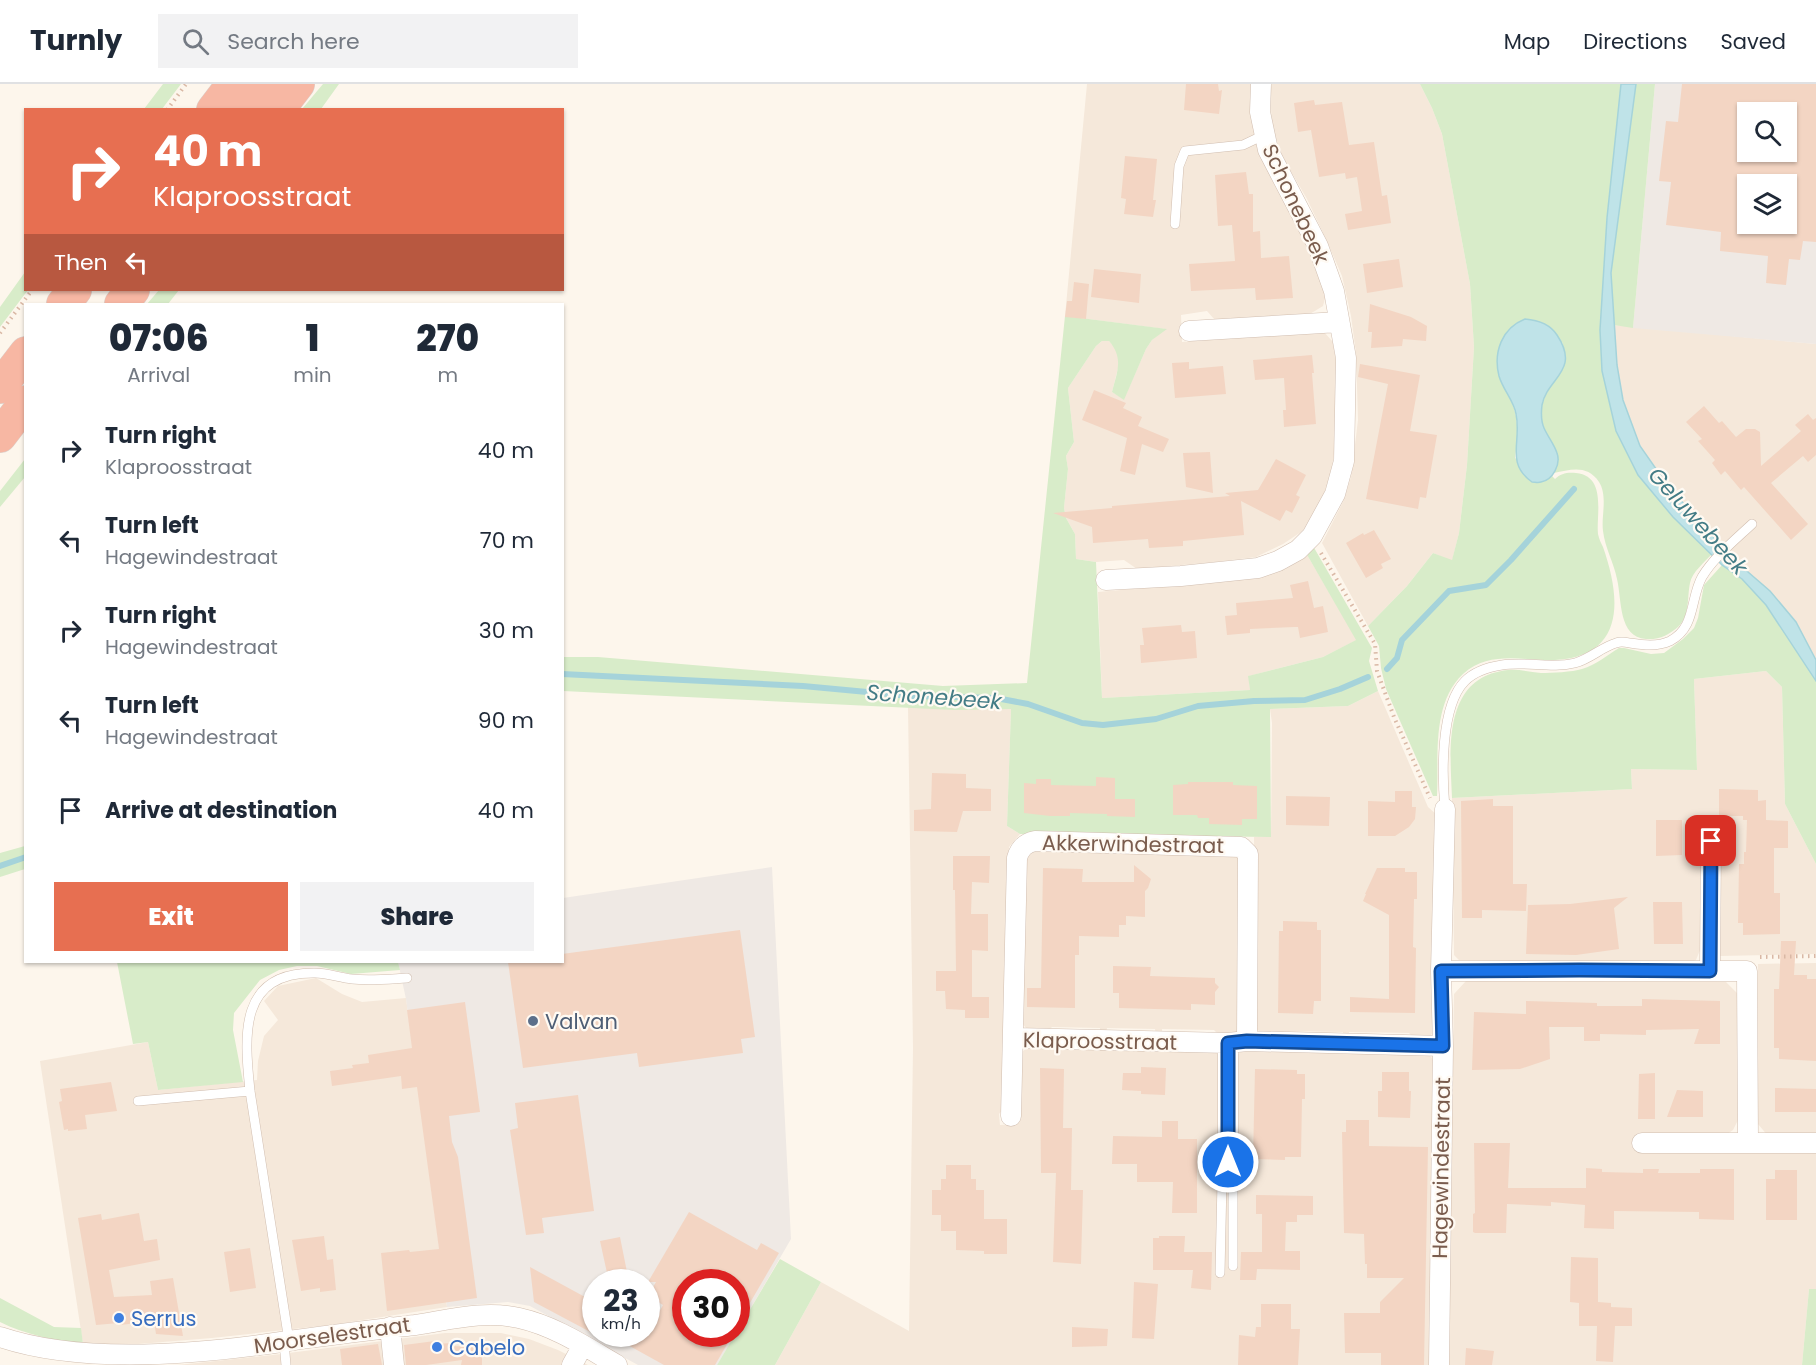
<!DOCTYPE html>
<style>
body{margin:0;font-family:Poppins,sans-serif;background:#f2f2f3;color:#1f2937;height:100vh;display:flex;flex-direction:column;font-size:22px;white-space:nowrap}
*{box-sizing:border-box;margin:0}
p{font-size:20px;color:#747a83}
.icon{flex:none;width:33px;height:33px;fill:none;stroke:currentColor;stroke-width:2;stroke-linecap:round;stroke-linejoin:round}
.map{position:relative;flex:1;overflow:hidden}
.panel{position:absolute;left:24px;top:219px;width:540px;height:660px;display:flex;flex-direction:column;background:#fff;border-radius:0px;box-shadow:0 2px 4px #0004}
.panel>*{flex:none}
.guide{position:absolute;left:24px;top:24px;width:540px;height:183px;border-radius:0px;box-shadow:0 2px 4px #0004;background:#e76f51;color:#fff;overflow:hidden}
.tools{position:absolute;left:1737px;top:18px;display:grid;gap:12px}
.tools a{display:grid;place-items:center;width:60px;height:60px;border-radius:0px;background:#fff;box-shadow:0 2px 4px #0004;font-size:30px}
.speed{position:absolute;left:582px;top:1185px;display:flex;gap:12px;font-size:30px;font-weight:700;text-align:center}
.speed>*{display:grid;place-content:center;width:78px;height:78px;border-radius:50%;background:#fff;box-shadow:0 2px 4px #0004;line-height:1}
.speed small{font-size:15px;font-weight:400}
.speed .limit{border:9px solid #d22;background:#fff;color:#111}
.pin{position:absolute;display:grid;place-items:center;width:51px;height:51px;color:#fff;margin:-26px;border-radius:12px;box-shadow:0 3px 9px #0006}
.me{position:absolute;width:66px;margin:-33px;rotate:0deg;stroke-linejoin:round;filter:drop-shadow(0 0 4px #0008)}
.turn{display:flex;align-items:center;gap:21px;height:126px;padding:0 30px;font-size:27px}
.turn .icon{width:78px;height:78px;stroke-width:2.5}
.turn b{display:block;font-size:42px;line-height:51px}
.then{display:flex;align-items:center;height:57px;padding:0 30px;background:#0003;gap:12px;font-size:22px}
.eta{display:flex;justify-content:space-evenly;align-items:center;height:102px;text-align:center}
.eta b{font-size:36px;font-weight:800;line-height:42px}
.action{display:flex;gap:12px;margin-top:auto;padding:12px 30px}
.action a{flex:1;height:69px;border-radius:0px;background:#e76f51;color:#fff;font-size:24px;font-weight:800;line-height:69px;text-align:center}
.action a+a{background:#f2f2f3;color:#1f2937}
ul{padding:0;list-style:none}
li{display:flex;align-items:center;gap:18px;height:90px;padding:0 30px}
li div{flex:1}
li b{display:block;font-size:22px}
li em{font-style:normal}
header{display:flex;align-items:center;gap:36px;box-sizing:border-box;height:84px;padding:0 30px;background:#fff;border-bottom:2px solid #e0e1e3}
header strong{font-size:28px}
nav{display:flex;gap:33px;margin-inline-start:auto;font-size:21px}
.search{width:420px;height:54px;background:#f2f2f3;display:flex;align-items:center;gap:15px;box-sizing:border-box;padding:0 21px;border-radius:0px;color:#747a83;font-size:22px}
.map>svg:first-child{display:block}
</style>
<header>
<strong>Turnly</strong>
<div class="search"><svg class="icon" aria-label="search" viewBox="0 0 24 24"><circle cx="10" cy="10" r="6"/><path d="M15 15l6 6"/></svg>Search here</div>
<nav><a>Map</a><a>Directions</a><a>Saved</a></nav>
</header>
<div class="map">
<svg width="1816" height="1281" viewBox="0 0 1816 1281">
<rect width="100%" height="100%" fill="#fdf6ec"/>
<path fill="#f5e8da" d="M1087 0H1252L1326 211 1323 222 1305 233 1221 243 1207 227 1181 231 1182 258 1323 247 1333 258 1337 285V349L1331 390 1322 415 1312 436 1301 448 1283 460 1256 473 1215 478 1137 485 1124 476 1096 478 1076 475 1075 450 1066 434 1064 424 1068 385 1066 372 1074 358 1068 304 1096 262 1102 257H1109L1118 266V284L1112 308 1124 315 1146 265 1152 256 1165 245 1065 232Z
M1272 0H1420L1432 24 1442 50 1470 200 1474 263 1467 381 1459 449 1452 477 1433 469 1407 502 1368 542 1322 459 1343 418 1351 393 1358 336 1356 269 1351 232 1342 192 1326 155 1307 115 1282 72 1272 42 1270 7Z
M1614 241 1816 260V576L1795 538 1770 507 1733 475 1714 455 1668 402 1640 362 1623 316 1617 281Z
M1306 469 1357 556 1323 573 1249 592 1250 606 1102 614 1098 508 1246 495Z
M1766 587 1782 603 1785 720 1816 780V870L1720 872 1719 754H1702L1700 866 1696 876 1687 880 1459 876 1454 871 1452 714 1632 705 1631 685 1697 686 1694 595Z
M1378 607 1428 723 1437 731 1432 950 1428 954H1414L1409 949 1349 948V953H1343V948L1284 947 1279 952H1267L1256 945 1254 753 1271 752 1272 639 1270 625 1348 622Z
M908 623 1011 625 1007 742 1020 750 1009 763 1006 1021 999 1030 1000 1041 1017 1040V972L1028 963 1215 966 1220 973 1217 1093 1235 1094V973L1244 965 1427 969 1434 976 1429 1281H775L821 1198 909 1247 913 964Z
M1032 765 1237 768 1243 776V945L1230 952 1219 951 1214 946 1162 945V950H1156L1155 945 1107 944 1106 949H1100V944L1052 943 1046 949H1030L1022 939 1023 774Z
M1816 879V1053L1768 1052 1758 1040V880Z
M316 894 342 910 362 918 406 914 447 1223 330 1241 212 1254 126 1261 83 1260 40 977 148 958 158 1006 257 996 258 977 264 952 278 936 264 917 278 902Z
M1466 897 1726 898 1739 911V1034L1733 1046 1723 1053 1637 1049 1638 1062 1816 1065V1205H1809L1802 1281H1448L1454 910Z
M445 1249H501L529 1255 558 1266 588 1281H178L273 1271Z"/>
<path fill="#efe9e4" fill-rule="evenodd" d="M1655 0H1816V260L1633 244ZM1748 28H1786V68H1748ZM1748 100H1786V140H1748Z
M772 783 791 1155 737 1248 736 1198H686V1250H736L717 1281H638L530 1222 508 1218 447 1223 406 915 398 878H562L563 814ZM596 1198H646V1250H596Z"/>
<path fill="#d8ecc9" d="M163 0H181L162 25H144Z
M323 0H339L321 25H302Z
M1420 0H1621L1607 134 1600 246 1602 287 1638 391 1673 433 1712 470C1705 478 1692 488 1690 499 1687 513 1690 531 1679 542 1669 551 1659 556 1646 555 1618 553 1622 516 1617 495 1614 479 1605 464 1603 447 1601 432 1608 412 1599 398 1587 380 1570 386 1554 389 1567 364 1539 351 1541 327 1544 298 1573 289 1562 258L1508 311C1520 332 1518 351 1515 374L1542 398 1552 392 1555 395C1561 389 1568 388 1576 389 1607 392 1596 431 1598 450 1599 455 1601 459 1603 463 1621 514 1626 572 1555 576 1523 577 1490 566 1463 590 1431 620 1439 674 1437 712H1433L1386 605 1381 584 1379 562 1368 542 1407 502 1433 469 1452 476 1459 449 1467 381 1474 263 1470 200 1442 50 1432 24Z
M1636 0H1655L1633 244 1614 241 1611 189Z
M25 188 26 206H28L0 243V223Z
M159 206H179L168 220H147Z
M1065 232 1167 245 1152 256 1146 265 1124 316 1112 308C1117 288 1124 274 1109 257H1102L1096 262 1068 304 1074 358 1066 372 1068 385 1064 424 1066 434 1075 450 1076 475 1096 478 1102 614 1250 606 1248 592 1323 573 1356 556 1306 469 1313 462 1372 564 1369 577 1378 607 1348 622 1270 625 1271 753 1020 750 1007 742 1011 625 954 626 563 607V573H598L943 602 1027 599Z
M25 375V393L0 423V407Z
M1722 481 1742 495 1766 521 1816 597V780L1785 720 1782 603 1766 587 1694 595 1697 686 1631 685 1632 705 1452 714C1450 665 1442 593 1508 586 1519 585 1530 588 1541 589 1552 589 1572 588 1582 585 1596 581 1607 571 1619 564H1624L1651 570 1664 569 1683 555 1694 544 1698 534 1704 501Z
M25 762V785L0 793V769Z
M117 878H398L400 886 351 890 317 882H297L279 886 260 896 234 929 233 946 243 998 158 1006 148 958 133 960Z
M780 1175 821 1198 775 1281H717Z
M1809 1205H1816V1281H1802Z
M0 1214 54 1243 81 1244 83 1260C55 1256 25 1251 0 1238Z"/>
<path fill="#bfe3e8" stroke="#a5d3da" stroke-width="1.5" d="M1621 0H1636L1611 189 1617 281 1623 316 1640 362 1668 402 1733 475 1770 507 1796 538 1816 576V597L1766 521 1742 495 1722 481 1673 433 1638 391 1616 347 1602 287 1600 246 1607 134Z
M1525 235C1537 236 1550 240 1557 251 1581 287 1547 294 1542 321 1541 329 1541 337 1544 344 1548 353 1554 360 1557 369 1561 380 1553 396 1541 398 1538 399 1535 398 1532 398 1505 379 1522 357 1516 330 1514 317 1503 306 1499 292 1493 268 1502 244 1525 235Z"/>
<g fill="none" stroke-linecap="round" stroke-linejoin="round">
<path stroke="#a5d3da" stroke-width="6" d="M1387 585 1397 574 1402 556 1449 507 1486 501 1511 476 1574 405
M562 590 803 602 910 612 996 614 1028 620 1082 639 1103 641 1156 635 1198 622 1254 617 1305 616 1340 605 1368 593
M0 782 26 773"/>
</g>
<path fill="#f3d5c3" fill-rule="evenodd" d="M1186 0H1218L1219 7 1222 6 1219 30 1184 26Z
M1682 0H1816V158L1803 157 1800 176 1789 175 1786 201 1766 199 1768 172 1720 167 1721 148 1666 141 1671 98 1659 97 1666 37 1678 38ZM1748 28H1786V68H1748ZM1748 100H1786V140H1748Z
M1314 16 1315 21 1342 18 1349 61 1374 58 1382 112 1387 111 1391 139 1348 146 1345 130 1362 127 1357 93 1346 95 1345 89 1319 93 1311 46 1298 48 1294 19Z
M1125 72 1157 75 1153 116H1156L1153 133 1124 130 1126 115 1121 114Z
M1246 88 1249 110H1253V148L1260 147 1261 174 1289 172 1293 214 1256 216 1255 204 1191 207 1189 180 1235 177 1232 141 1218 142 1215 91Z
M1399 175 1403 203 1367 209 1363 180Z
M1094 185 1141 190 1139 219 1091 213Z
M1074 198 1089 200 1086 235 1065 233 1067 217H1072Z
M1370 220 1411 233 1427 242 1426 257 1403 255 1402 262 1371 264 1372 248H1368Z
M1312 271 1314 289H1312L1316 340 1284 343 1283 326H1286L1284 294 1255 296 1253 276Z
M1189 278V285L1223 282 1226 310 1175 314 1172 279Z
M1360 280 1420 291 1410 347 1437 351 1426 414 1420 413 1418 425 1366 415 1388 300 1358 293Z
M1094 306 1126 319 1123 324 1142 333 1138 342 1169 355 1163 368 1142 360 1135 391 1120 387 1127 354 1082 336Z
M1704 322 1719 339 1722 337 1736 353 1746 345H1755L1760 348 1761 382 1801 347 1795 341 1808 330 1813 336 1816 334V371L1808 378 1803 372 1771 399 1808 440 1791 456 1744 403 1741 406 1725 387 1721 391 1712 379 1715 376 1698 357 1702 355 1686 338Z
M1210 368 1213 409 1186 403 1183 369Z
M1276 375 1306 391 1296 411 1300 413 1292 429 1286 426 1280 437 1241 417 1244 451 1183 457V462L1149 464 1148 455 1093 459 1092 443 1053 429 1112 424V422L1230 412 1225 409 1258 406Z
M1374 446 1391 475 1381 480 1383 484 1366 494 1346 459 1363 449 1364 451Z
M1308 497 1314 524 1323 522 1328 548 1300 554 1298 543H1295L1250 545V549L1227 551 1225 532 1237 531 1236 519 1293 514 1290 501Z
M1181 541 1182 548 1195 547 1197 574 1141 579 1140 561H1144L1142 544Z
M932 689 966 690V704L991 705V727H963L957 748 914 747V726L931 725Z
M1096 693 1115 694V715H1135V733L1107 732V730L1070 729V732H1050L1024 729V699L1036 700V695H1051V701L1096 702Z
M1188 698H1233V701L1257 702V735H1242V741L1209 740V734H1198L1197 731H1173V701L1188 700Z
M1719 705 1758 706V717L1766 716V736L1788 737V764H1774V809H1780V850L1743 851V839H1738L1739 780H1744V768H1746L1747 736H1743V732H1719Z
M1395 707H1412V723H1416L1415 735 1409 743 1395 752H1368V717L1395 718Z
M1286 712 1330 713 1329 742 1286 741Z
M1493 715V722H1513V800H1527L1526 827 1482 826V834H1462L1461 717Z
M1656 736H1682V771L1656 772Z
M953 772H990L989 799 972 798 971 830H988V867L972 866V913H989V934H965V926L946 925 945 907H936V887H956L955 806H953Z
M1134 781 1151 795 1148 804 1145 807V833L1126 832V841H1119V853L1079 852V871H1075V924L1027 923V904H1041L1043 784 1083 785 1082 798H1134Z
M1377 784H1405V788H1417V815H1414L1413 863 1416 864 1415 929 1350 928V913L1389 915V831L1363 817 1366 810H1365Z
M1628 813 1614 824 1619 865 1576 871 1526 870 1528 821 1570 820Z
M1653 818H1682L1683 860H1654Z
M1283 837 1317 838V846H1321V917H1314L1313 930 1278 929 1279 847H1283Z
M740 846 755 953 741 955 743 969 639 983 637 969 523 984 508 878H562V870Z
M1781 857H1796L1794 891H1807V895H1816V977L1779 975V964H1774V905H1779Z
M1113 882 1151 883 1150 892 1215 894V899L1219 903 1215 908V921L1191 920V926L1119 924V909H1113Z
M1642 915 1720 917V960H1694L1699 945 1646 946V951L1600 950V957H1584V943H1549L1550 975 1520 985 1472 986 1474 928 1526 930V917L1597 919V922H1642Z
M465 918 480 1028 449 1032 452 1058 458 1073 477 1214 387 1227 381 1169 409 1166 410 1168 439 1165 417 1003 402 1005 401 992 332 1002 330 987 353 984 352 981 369 979 368 971 412 964 407 926Z
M1141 983 1166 984 1165 1011 1141 1010V1007L1122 1006 1123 989H1141Z
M1040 984 1064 985 1063 1044H1072L1071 1106H1083L1081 1180 1053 1178 1056 1089H1041Z
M1255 985 1297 986V990H1305V1015H1302L1301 1073H1285V1076L1253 1075Z
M1382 988H1409V1007H1411L1410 1034 1378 1033V1007H1382Z
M1655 989V1035H1638L1639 990Z
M111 998 117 1027 85 1031 87 1045 68 1047V1045L64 1046 59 1018 62 1017 60 1005Z
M1775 1004 1816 1005V1028H1775Z
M1677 1006 1703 1007V1033H1667Z
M578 1011 594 1127 542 1134 544 1149 526 1151 510 1046 518 1044 515 1019Z
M1346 1036H1369V1062L1428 1063 1424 1281H1381V1269H1345L1344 1229H1380V1218L1404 1194H1367V1180H1365L1364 1150 1344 1149 1342 1048H1346Z
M1162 1037H1178V1055H1197V1129H1172L1173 1098H1137V1080H1112L1113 1052 1162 1053Z
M1474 1059H1510L1508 1104H1586V1084L1602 1085V1088L1643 1089V1085H1659L1658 1089H1700V1085H1734V1136L1699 1135V1128L1614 1127V1145L1584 1144 1585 1121 1551 1118V1122L1507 1120 1506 1149H1475L1473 1148V1130L1475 1129Z
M946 1081H971V1095H976V1106H984V1135H1007V1170H984V1167L956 1166V1147H941V1131H932V1106H941V1095H946Z
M1775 1086H1797V1136H1766V1095H1775Z
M1256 1111 1313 1112V1131H1297V1138H1286L1285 1167H1300V1186L1257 1185 1256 1196H1240L1241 1168H1262V1130H1256Z
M689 1128 757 1166 761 1159 779 1169 736 1243V1198H686V1250H733L715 1281H664L608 1250H647L663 1221 648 1212 656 1198H648Z
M139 1129 144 1157 157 1155 160 1176 109 1186 114 1213 152 1211 150 1197 173 1194 183 1252 156 1250 154 1237 120 1241 119 1239 96 1241 78 1134 101 1130 102 1136Z
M324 1152 327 1176 333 1175 336 1206 320 1208V1204L301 1207 292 1156Z
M1159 1152H1185L1184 1168H1212L1211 1206 1191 1204 1193 1186H1153V1154H1159Z
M620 1153 629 1198H609L600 1157Z
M250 1164 256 1204 230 1208 224 1168Z
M1571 1173 1598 1174V1218L1611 1219V1223L1632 1224V1242H1615L1613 1278 1596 1277 1597 1242H1579V1219L1570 1218Z
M530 1183 596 1219V1251L534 1218Z
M1134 1198 1158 1200 1154 1255 1132 1254Z
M1261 1220H1291V1245H1300L1298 1281H1238L1239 1251 1255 1253 1256 1243H1261Z
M1072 1243 1108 1245 1107 1262 1072 1263Z
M435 1257V1260L452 1259V1262L490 1264V1272L482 1273V1281H461L462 1276 426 1281H406L404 1261Z
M378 1260 382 1281H342L340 1265Z
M1466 1264 1494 1267 1492 1281H1465Z"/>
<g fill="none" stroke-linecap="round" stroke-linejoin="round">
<g stroke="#d1beb0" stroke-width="10">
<path id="lane" d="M1175 140 1179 82 1185 67 1243 61 1264 51
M1445 725C1442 691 1440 622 1465 597 1475 587 1489 583 1502 581 1526 577 1552 585 1575 579 1590 575 1602 563 1616 559 1621 557 1625 558 1630 559 1643 561 1657 563 1670 557 1696 544 1690 514 1702 493 1714 473 1735 456 1752 440
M138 1017 250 1007
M1220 1189 1222 1097 1228 1091 1233 1097V1182
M289 1257 250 1007C244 950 239 888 315 889 328 889 340 894 352 895 370 897 389 895 407 894
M284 1258 286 1281"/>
</g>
<g stroke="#d1beb0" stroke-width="21">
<path id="street" d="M1189 247 1339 238
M1106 496 1181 492 1258 484 1278 477 1298 466 1312 452 1335 410 1344 377 1346 274 1334 207 1318 162 1268 66 1260 28 1261 0
M1441 887H1747L1748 1058
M1710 887 1711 757
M1013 954 1228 959 1247 957 1443 962
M1228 959V1091
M1011 1032 1017 774C1020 764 1025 759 1035 757L1241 763 1248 770 1247 957
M1642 1059H1816
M390 1243 394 1281
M0 1253C82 1281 202 1270 288 1257 330 1251 373 1246 415 1241 449 1236 484 1226 519 1234 555 1242 586 1263 617 1281
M572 1281 583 1261
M1439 1281 1443 962 1441 887 1445 725"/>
</g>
<g stroke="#dad1cd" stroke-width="34">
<path id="highway" d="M213 26 233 0
M250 26 270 0
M278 26 298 0
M63 220 75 206
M121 220 133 206
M0 303 26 269
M0 352 26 318"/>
</g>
<path stroke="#d9b8a5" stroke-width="4" stroke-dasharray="1.5 4.5" stroke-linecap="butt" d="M167 26 186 0
M0 249 32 206
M1321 469 1375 560 1377 587 1394 633 1430 714
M1760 873 1816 872"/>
<use href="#lane" stroke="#fff" stroke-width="9"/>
<use href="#street" stroke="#fff" stroke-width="20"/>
<use href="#highway" stroke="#f7b7a3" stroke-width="33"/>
</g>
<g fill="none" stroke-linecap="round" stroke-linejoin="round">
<g stroke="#114b97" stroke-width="15">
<path id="route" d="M1228 1078V959L1247 957 1443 962 1441 887 1579 886 1710 887 1711 757"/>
</g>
<use href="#route" stroke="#1a73e8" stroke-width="10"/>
</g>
<circle fill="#5c6f8a" stroke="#fffaf3" stroke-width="2" cx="533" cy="937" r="6"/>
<g fill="#3f7fe0" stroke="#fffaf3" stroke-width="2">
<circle cx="119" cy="1234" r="6"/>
<circle cx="437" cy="1263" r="6"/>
</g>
<g text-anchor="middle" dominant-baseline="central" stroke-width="4.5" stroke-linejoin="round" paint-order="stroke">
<g font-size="21" fill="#7a5c4d" stroke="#fffaf3">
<text transform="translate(1296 120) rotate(65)">Schonebeek</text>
<text transform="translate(1133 760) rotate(1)">Akkerwindestraat</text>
<text transform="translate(1100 957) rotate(1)">Klaproosstraat</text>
<text transform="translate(1441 1084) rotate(-89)">Hagewindestraat</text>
<text transform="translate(332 1251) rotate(-8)">Moorselestraat</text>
</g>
<g font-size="21" fill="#4e5e75" stroke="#fffaf3" text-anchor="start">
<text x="545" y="937">Valvan</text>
</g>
<g font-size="21" fill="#366cbe" stroke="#fffaf3" text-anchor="start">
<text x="131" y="1234">Serrus</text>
<text x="449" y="1263">Cabelo</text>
</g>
<g font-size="22" font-style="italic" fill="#437c86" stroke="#fffaf3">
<text transform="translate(1698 437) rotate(48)">Geluwebeek</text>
<text transform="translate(934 613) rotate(4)">Schonebeek</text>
</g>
</g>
</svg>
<div class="tools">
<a><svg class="icon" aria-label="search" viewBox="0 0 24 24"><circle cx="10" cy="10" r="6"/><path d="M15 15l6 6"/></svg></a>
<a><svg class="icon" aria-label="layers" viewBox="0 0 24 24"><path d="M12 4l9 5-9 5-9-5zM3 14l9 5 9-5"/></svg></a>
</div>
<div class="speed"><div>23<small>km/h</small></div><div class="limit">30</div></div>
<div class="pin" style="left:1711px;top:757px;background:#d93025"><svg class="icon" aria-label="arrive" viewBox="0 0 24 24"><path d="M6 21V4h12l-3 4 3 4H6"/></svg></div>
<svg class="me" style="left:1228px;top:1078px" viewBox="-20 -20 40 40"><circle r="17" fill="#1a73e8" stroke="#fff" stroke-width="3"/><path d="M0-11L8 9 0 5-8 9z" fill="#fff"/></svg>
<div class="guide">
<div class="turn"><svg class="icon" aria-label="right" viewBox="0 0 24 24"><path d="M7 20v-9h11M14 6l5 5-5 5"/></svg><div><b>40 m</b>Klaproosstraat</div></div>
<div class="then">Then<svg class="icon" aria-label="left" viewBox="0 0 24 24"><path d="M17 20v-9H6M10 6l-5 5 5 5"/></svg></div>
</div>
<section class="panel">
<div class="eta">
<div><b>07:06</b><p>Arrival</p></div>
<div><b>1</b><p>min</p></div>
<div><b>270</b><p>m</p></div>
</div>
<ul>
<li><svg class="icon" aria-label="right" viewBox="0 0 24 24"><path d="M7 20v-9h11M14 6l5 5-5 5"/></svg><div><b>Turn right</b><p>Klaproosstraat</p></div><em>40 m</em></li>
<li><svg class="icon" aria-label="left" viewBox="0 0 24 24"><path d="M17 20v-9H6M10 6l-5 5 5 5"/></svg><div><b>Turn left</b><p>Hagewindestraat</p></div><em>70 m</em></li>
<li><svg class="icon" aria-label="right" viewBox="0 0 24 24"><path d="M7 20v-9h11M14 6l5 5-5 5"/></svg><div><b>Turn right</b><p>Hagewindestraat</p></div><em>30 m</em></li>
<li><svg class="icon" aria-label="left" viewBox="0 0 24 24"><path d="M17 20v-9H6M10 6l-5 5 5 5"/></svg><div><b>Turn left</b><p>Hagewindestraat</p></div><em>90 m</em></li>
<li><svg class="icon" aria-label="arrive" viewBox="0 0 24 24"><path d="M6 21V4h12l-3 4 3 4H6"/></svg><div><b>Arrive at destination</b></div><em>40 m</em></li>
</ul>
<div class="action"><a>Exit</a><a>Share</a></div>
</section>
</div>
